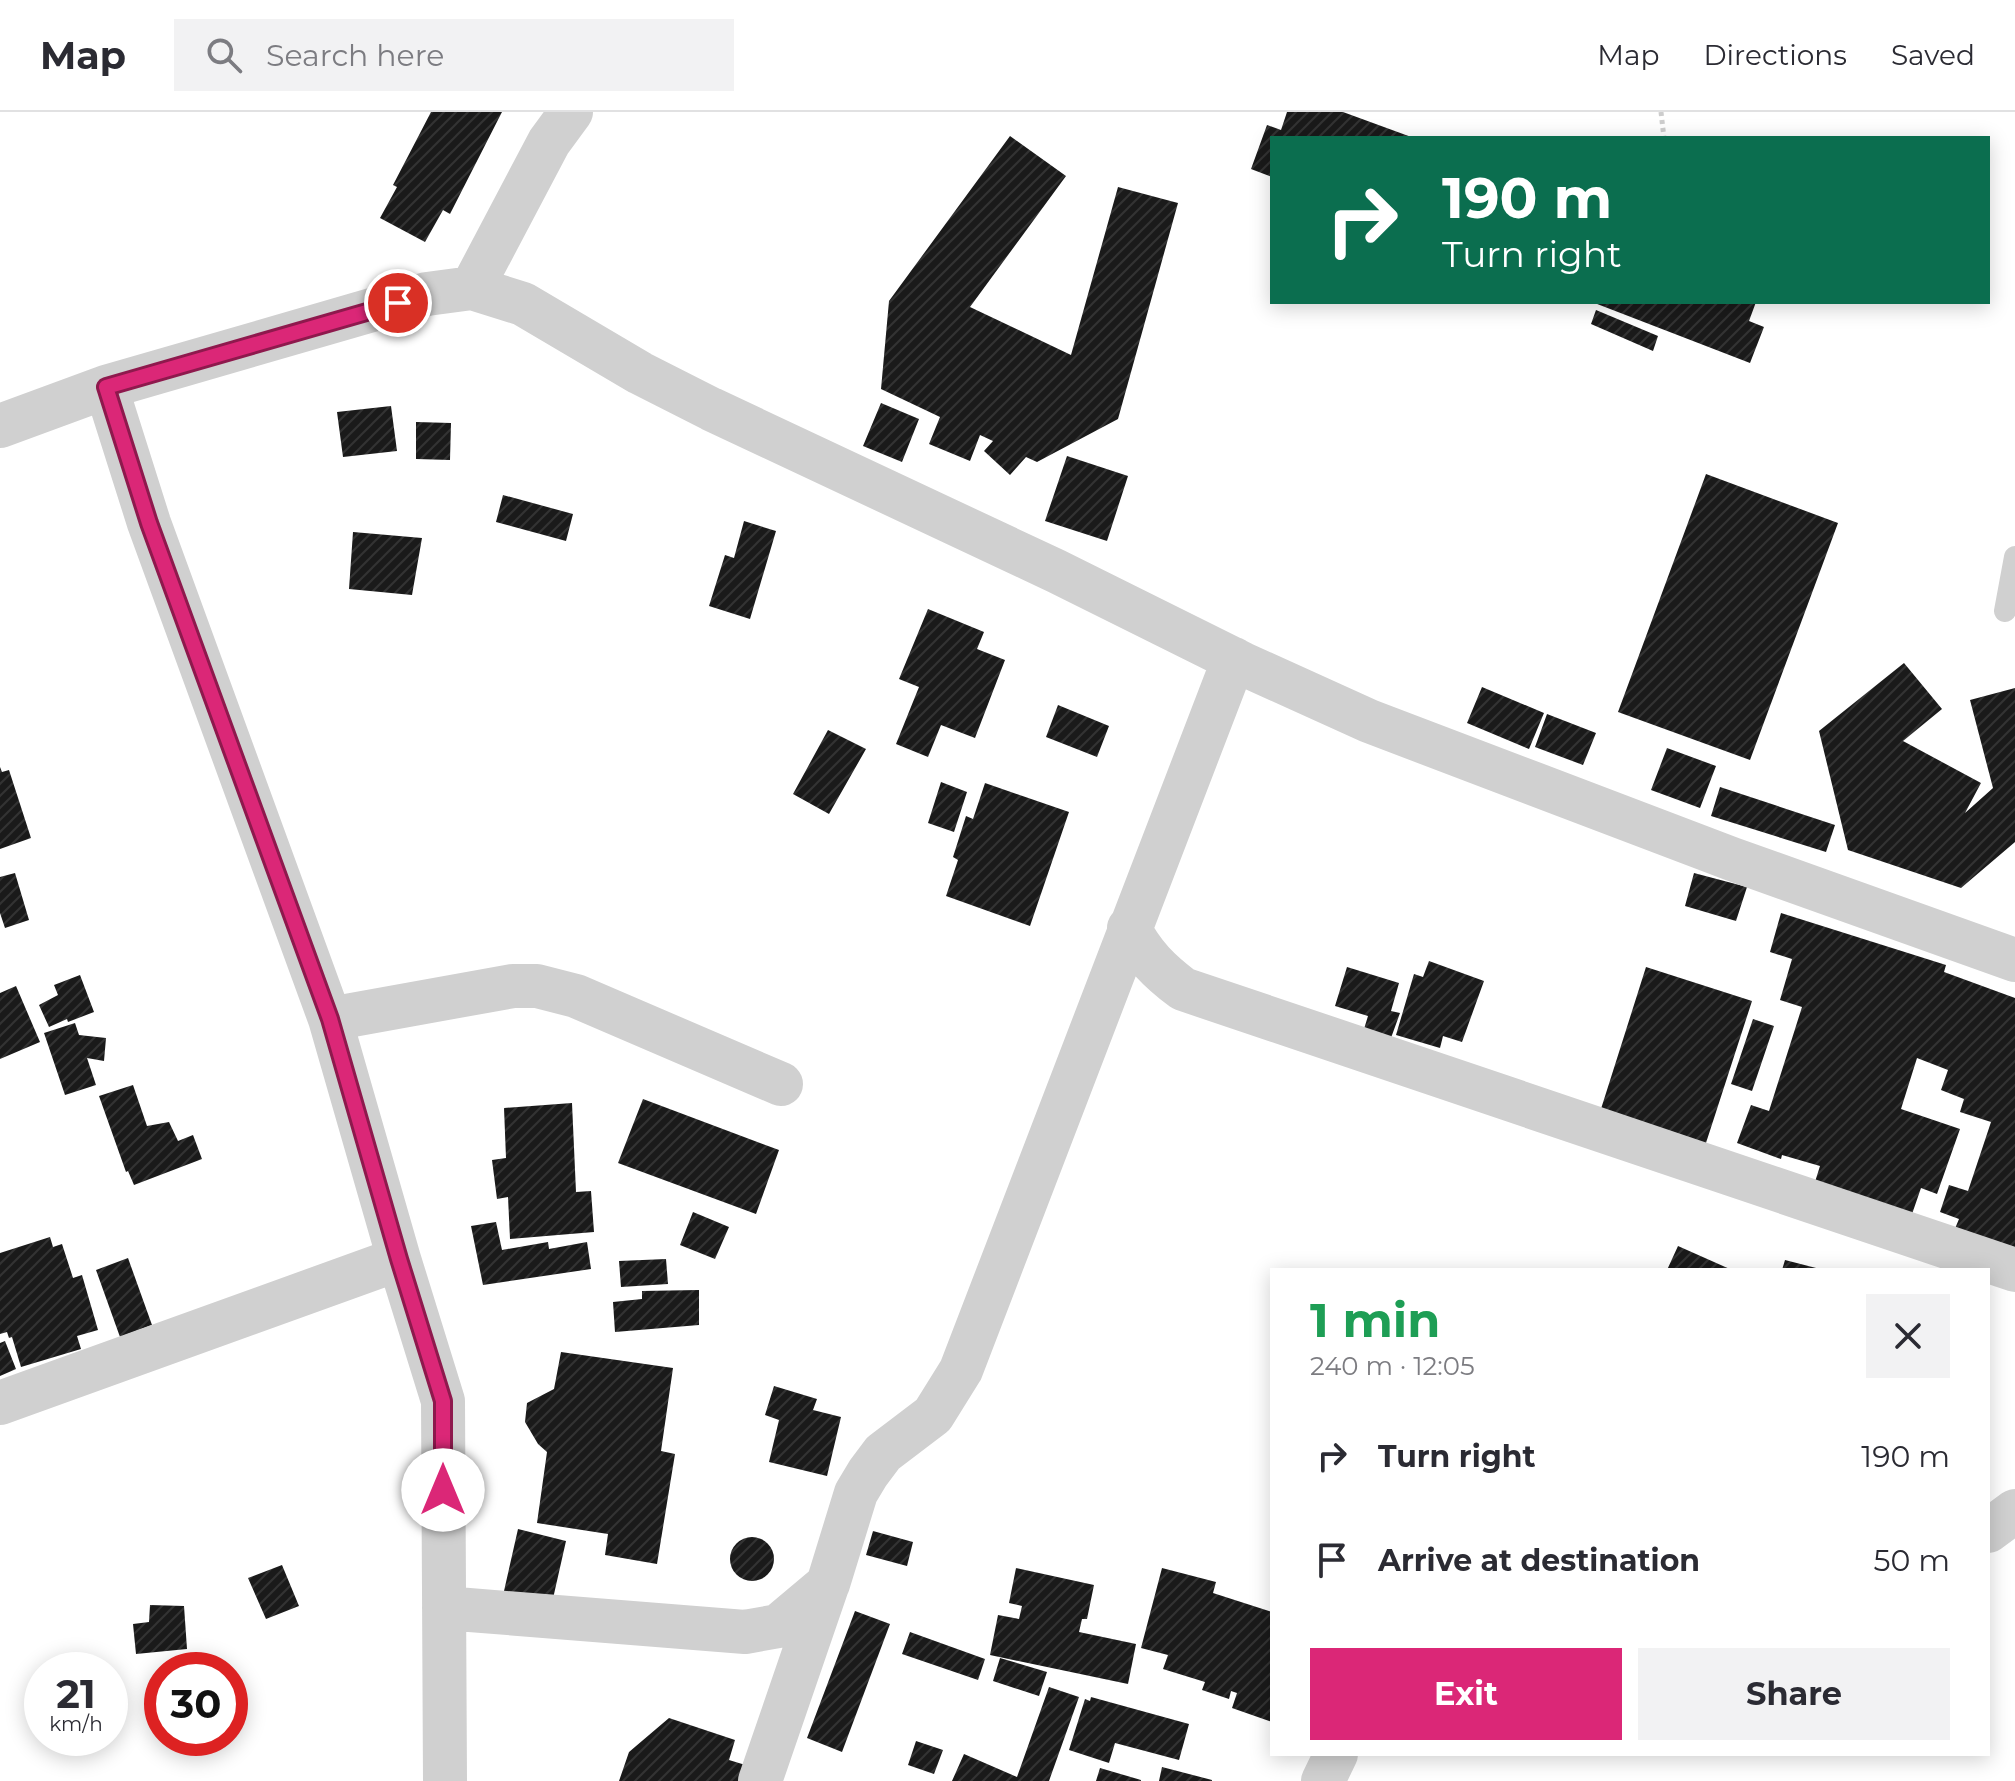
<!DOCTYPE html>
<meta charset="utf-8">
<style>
body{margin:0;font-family:Montserrat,sans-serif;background:#f2f2f3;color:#2b2b33;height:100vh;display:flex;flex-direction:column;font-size:30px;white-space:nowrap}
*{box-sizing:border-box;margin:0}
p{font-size:26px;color:#7c7c81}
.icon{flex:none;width:44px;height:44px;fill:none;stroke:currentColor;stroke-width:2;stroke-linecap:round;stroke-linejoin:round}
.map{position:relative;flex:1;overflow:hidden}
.sheet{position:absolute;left:1270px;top:1156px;width:720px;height:488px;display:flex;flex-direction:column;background:#fff;border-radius:0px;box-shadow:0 4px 20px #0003}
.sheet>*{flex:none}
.guide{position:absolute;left:1270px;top:24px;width:720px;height:168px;border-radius:0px;box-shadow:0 4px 20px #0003;background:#0b6e4f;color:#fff;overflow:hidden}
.speed{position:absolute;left:24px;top:1540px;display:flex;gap:16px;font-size:40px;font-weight:700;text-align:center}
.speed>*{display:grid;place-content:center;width:104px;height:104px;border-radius:50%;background:#fff;box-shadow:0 4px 20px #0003;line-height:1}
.speed small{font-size:20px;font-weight:400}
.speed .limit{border:12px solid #d22;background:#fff;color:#111}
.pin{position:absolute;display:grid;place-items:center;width:68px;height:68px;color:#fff;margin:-34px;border:4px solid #fff;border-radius:50%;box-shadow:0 2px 8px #0007}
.me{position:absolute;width:88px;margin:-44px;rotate:0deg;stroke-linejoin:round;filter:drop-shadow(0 0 6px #0008)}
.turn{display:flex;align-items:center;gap:28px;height:168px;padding:0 40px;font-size:36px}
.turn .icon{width:104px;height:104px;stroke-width:2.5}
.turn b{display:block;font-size:56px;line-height:68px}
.round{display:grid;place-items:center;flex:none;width:84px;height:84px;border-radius:0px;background:#f2f2f3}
.head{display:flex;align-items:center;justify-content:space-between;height:136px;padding:0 40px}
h1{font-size:48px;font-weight:700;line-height:60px;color:#1e9e55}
.primary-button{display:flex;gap:16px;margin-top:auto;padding:16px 40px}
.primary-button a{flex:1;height:92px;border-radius:0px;background:#db2777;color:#fff;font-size:32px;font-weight:700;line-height:92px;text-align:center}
.primary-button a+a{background:#f2f2f3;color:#2b2b33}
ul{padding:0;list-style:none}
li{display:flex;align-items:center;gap:24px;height:104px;padding:0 40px}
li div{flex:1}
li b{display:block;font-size:30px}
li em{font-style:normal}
header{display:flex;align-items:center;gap:48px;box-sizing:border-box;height:112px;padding:0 40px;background:#fff;border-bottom:2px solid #e1e1e2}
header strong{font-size:38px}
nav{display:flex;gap:44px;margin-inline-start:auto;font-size:28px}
.search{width:560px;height:72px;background:#f2f2f3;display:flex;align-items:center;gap:20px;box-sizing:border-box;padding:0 28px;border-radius:0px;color:#7c7c81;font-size:30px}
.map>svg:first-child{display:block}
</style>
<header>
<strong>Map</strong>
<div class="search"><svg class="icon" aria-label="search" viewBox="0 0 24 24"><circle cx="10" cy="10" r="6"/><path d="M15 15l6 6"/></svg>Search here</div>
<nav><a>Map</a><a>Directions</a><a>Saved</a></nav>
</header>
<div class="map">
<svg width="2015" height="1669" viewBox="0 0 2015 1669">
<defs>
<pattern id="building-hatch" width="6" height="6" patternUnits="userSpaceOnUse" patternTransform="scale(2)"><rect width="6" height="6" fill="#1a1a1a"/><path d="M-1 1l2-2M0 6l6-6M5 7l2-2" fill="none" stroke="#333"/></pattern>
</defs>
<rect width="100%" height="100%" fill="#fff"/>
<path fill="url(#building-hatch)" d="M431 0H502L450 102 443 98 425 130 380 106 397 75 393 73Z
M1287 0H1343L1414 26H1272V65L1251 57 1267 13 1281 18Z
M1010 24 1066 64 970 195 1071 243 1118 75 1178 91 1118 307 1037 350 1026 345 1010 363 984 339 993 329 980 323 970 349 929 332 940 305 881 277 889 189Z
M1592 190H1756L1749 209 1764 215 1750 251Z
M1596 198 1658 224 1653 239 1591 212Z
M881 291 919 307 902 350 863 334Z
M391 294 397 339 343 345 337 300Z
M416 310 451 311 450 348 416 347Z
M1067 344 1128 364 1107 429 1045 409Z
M1706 362 1838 411 1750 648 1618 600Z
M503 383 573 402 566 429 496 410Z
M744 409 776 419 750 507 709 494 725 443 734 446Z
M353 420 422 426 412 483 349 477Z
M928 497 984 520 977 537 1005 548 975 626 941 613 928 645 896 632 919 575 899 567Z
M1904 551 1942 597 1903 629 1981 671 1965 701 1993 676 1970 588 2015 576V730L1961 776 1848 738 1819 619Z
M1482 575 1544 601 1529 637 1467 611Z
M1058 593 1109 614 1097 645 1046 625Z
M1547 602 1596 621 1583 653 1535 635Z
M828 618 866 637 829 702 793 682Z
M1667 636 1716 654 1700 696 1651 678Z
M0 655 2 660 9 658 31 726 0 737Z
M941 670 967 680 954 720 928 711Z
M985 671 1069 700 1030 814 946 784 958 748 953 745 966 704 973 707Z
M1720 675 1835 713 1826 740 1711 704Z
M15 761 29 808 5 816 0 801V765Z
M1694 761 1747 775 1736 809 1685 794Z
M1781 801 1946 853 1944 860 2015 886V1149L1954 1119 1959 1107 1940 1100 1949 1073 1968 1079 1991 1010 1960 1000 1964 987 1941 978 1948 958 1917 946 1901 997 1960 1017 1937 1082 1921 1076 1911 1105 1814 1073 1820 1054 1782 1043 1781 1047 1737 1031 1751 993 1769 999 1802 895 1780 888 1792 847 1770 840Z
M1429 849 1484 869 1462 930 1443 924 1440 936 1396 923 1414 862 1423 865Z
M1347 855 1399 871 1391 899 1400 901 1391 926 1364 917 1368 904 1335 894Z
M1646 855 1752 889 1705 1034 1600 1000Z
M80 863 94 900 68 910 67 907 49 915 39 893 58 883 54 873Z
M16 874 40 930 0 947V881Z
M1753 907 1774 914 1752 979 1731 972Z
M75 911 79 923 106 926 104 949 87 946 96 973 65 983 44 921Z
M133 973 147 1014 169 1010 178 1029 193 1023 202 1047 134 1073 128 1059 126 1060 99 984Z
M643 987 779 1038 756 1102 618 1051Z
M572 991 576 1080 591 1079 594 1120 510 1127 508 1085 497 1087 492 1048 506 1046 504 996Z
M693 1100 729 1115 715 1147 680 1133Z
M496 1110 502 1138 548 1130 549 1137 587 1130 591 1157 483 1173 471 1114Z
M50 1125 53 1135 62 1132 73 1166 82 1163 98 1218 77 1224 81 1237 21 1255 12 1225 9 1226 7 1220 0 1222V1141Z
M1678 1134 1732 1158H1667Z
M128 1146 152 1213 120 1225 96 1158Z
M666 1147 668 1172 621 1175 619 1149Z
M1785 1148 1820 1157 1819 1158H1782Z
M699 1178V1213L615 1220 613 1190 642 1187V1179Z
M5 1229 16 1257 0 1264V1231Z
M561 1240 673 1256 661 1339 675 1342 657 1452 605 1443 608 1422 537 1411 547 1340 538 1332 525 1310 527 1291 554 1277Z
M774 1274 817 1287 813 1298 841 1305 827 1364 769 1350 779 1308 765 1303Z
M518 1417 566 1429 552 1491 504 1479Z
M873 1419 913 1430 907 1454 866 1443Z
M730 1447a22 22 0 1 1 44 0a22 22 0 1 1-44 0Z
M282 1453 299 1494 266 1507 248 1466Z
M1016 1456 1094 1473 1087 1507H1082L1079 1520 1136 1532 1128 1572 990 1543 998 1503 1019 1507 1022 1494 1009 1491Z
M1162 1456 1216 1470 1213 1481 1272 1500V1610L1232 1596 1237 1581 1231 1579 1229 1587 1202 1578 1205 1570 1163 1557 1168 1543 1141 1536Z
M150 1493 184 1494 187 1537 136 1542 133 1512 149 1510Z
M855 1499 890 1512 842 1640 807 1626Z
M910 1520 985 1547 978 1568 902 1542Z
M1000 1546 1047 1560 1039 1584 993 1569Z
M1049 1575 1079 1585 1049 1669H952L964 1642 1017 1665Z
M1091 1585 1189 1612 1179 1648 1115 1631 1109 1651 1069 1638 1085 1587 1090 1589Z
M669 1606 735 1628 729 1648 752 1655 747 1669H619L629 1640Z
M916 1629 943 1638 934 1662 908 1653Z
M1162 1655 1212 1668V1669H1159Z
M1100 1656 1141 1668V1669H1096Z"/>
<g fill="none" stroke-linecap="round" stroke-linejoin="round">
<path stroke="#cdcdcd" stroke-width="5" stroke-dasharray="4 4" stroke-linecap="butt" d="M1661 0 1664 26"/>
<path stroke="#d0d0d0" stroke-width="22" d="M2005 499 2015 445"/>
<path stroke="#d0d0d0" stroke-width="44" d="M472 176 549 30 571 0
M106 275 149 411 330 907 399 1147 443 1289 445 1669
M0 314 106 275 427 182 472 176 523 192 640 261 711 297 1056 459 1243 552 1369 609 1732 747 2015 848
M1129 816C1143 843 1159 859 1183 877L2015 1158
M330 907 513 874H537L576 884 781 972
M0 1291 399 1147
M1988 1419 2015 1399
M444 1496 745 1520 778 1514 828 1472 856 1381 868 1361 883 1341 933 1303 961 1258 1234 547
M760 1669 827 1474
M1323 1669 1336 1642"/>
</g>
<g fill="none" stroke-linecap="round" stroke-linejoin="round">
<g stroke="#8e194d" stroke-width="20">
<path id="route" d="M398 191 106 275 149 411 330 907 399 1147 443 1289V1378"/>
</g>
<use href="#route" stroke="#db2777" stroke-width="14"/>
</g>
</svg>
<div class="speed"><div>21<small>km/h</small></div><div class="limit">30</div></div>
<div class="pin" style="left:398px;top:191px;background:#d93025"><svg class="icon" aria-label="arrive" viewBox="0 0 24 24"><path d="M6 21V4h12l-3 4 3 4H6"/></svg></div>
<svg class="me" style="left:443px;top:1378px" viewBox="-20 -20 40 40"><circle r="19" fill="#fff"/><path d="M0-13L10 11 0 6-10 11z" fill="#db2777"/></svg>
<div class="guide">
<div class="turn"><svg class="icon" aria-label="right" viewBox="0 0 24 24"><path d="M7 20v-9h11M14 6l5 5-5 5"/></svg><div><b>190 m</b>Turn right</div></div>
</div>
<section class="sheet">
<div class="head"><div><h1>1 min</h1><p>240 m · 12:05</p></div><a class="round"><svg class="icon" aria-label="close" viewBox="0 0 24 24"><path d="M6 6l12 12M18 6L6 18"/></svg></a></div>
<ul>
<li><svg class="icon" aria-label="right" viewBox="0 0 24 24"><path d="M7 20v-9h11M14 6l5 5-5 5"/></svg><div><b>Turn right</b></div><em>190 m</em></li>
<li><svg class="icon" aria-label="arrive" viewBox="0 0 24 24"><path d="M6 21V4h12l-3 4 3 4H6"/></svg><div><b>Arrive at destination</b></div><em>50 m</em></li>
</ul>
<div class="primary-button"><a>Exit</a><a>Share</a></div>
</section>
</div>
